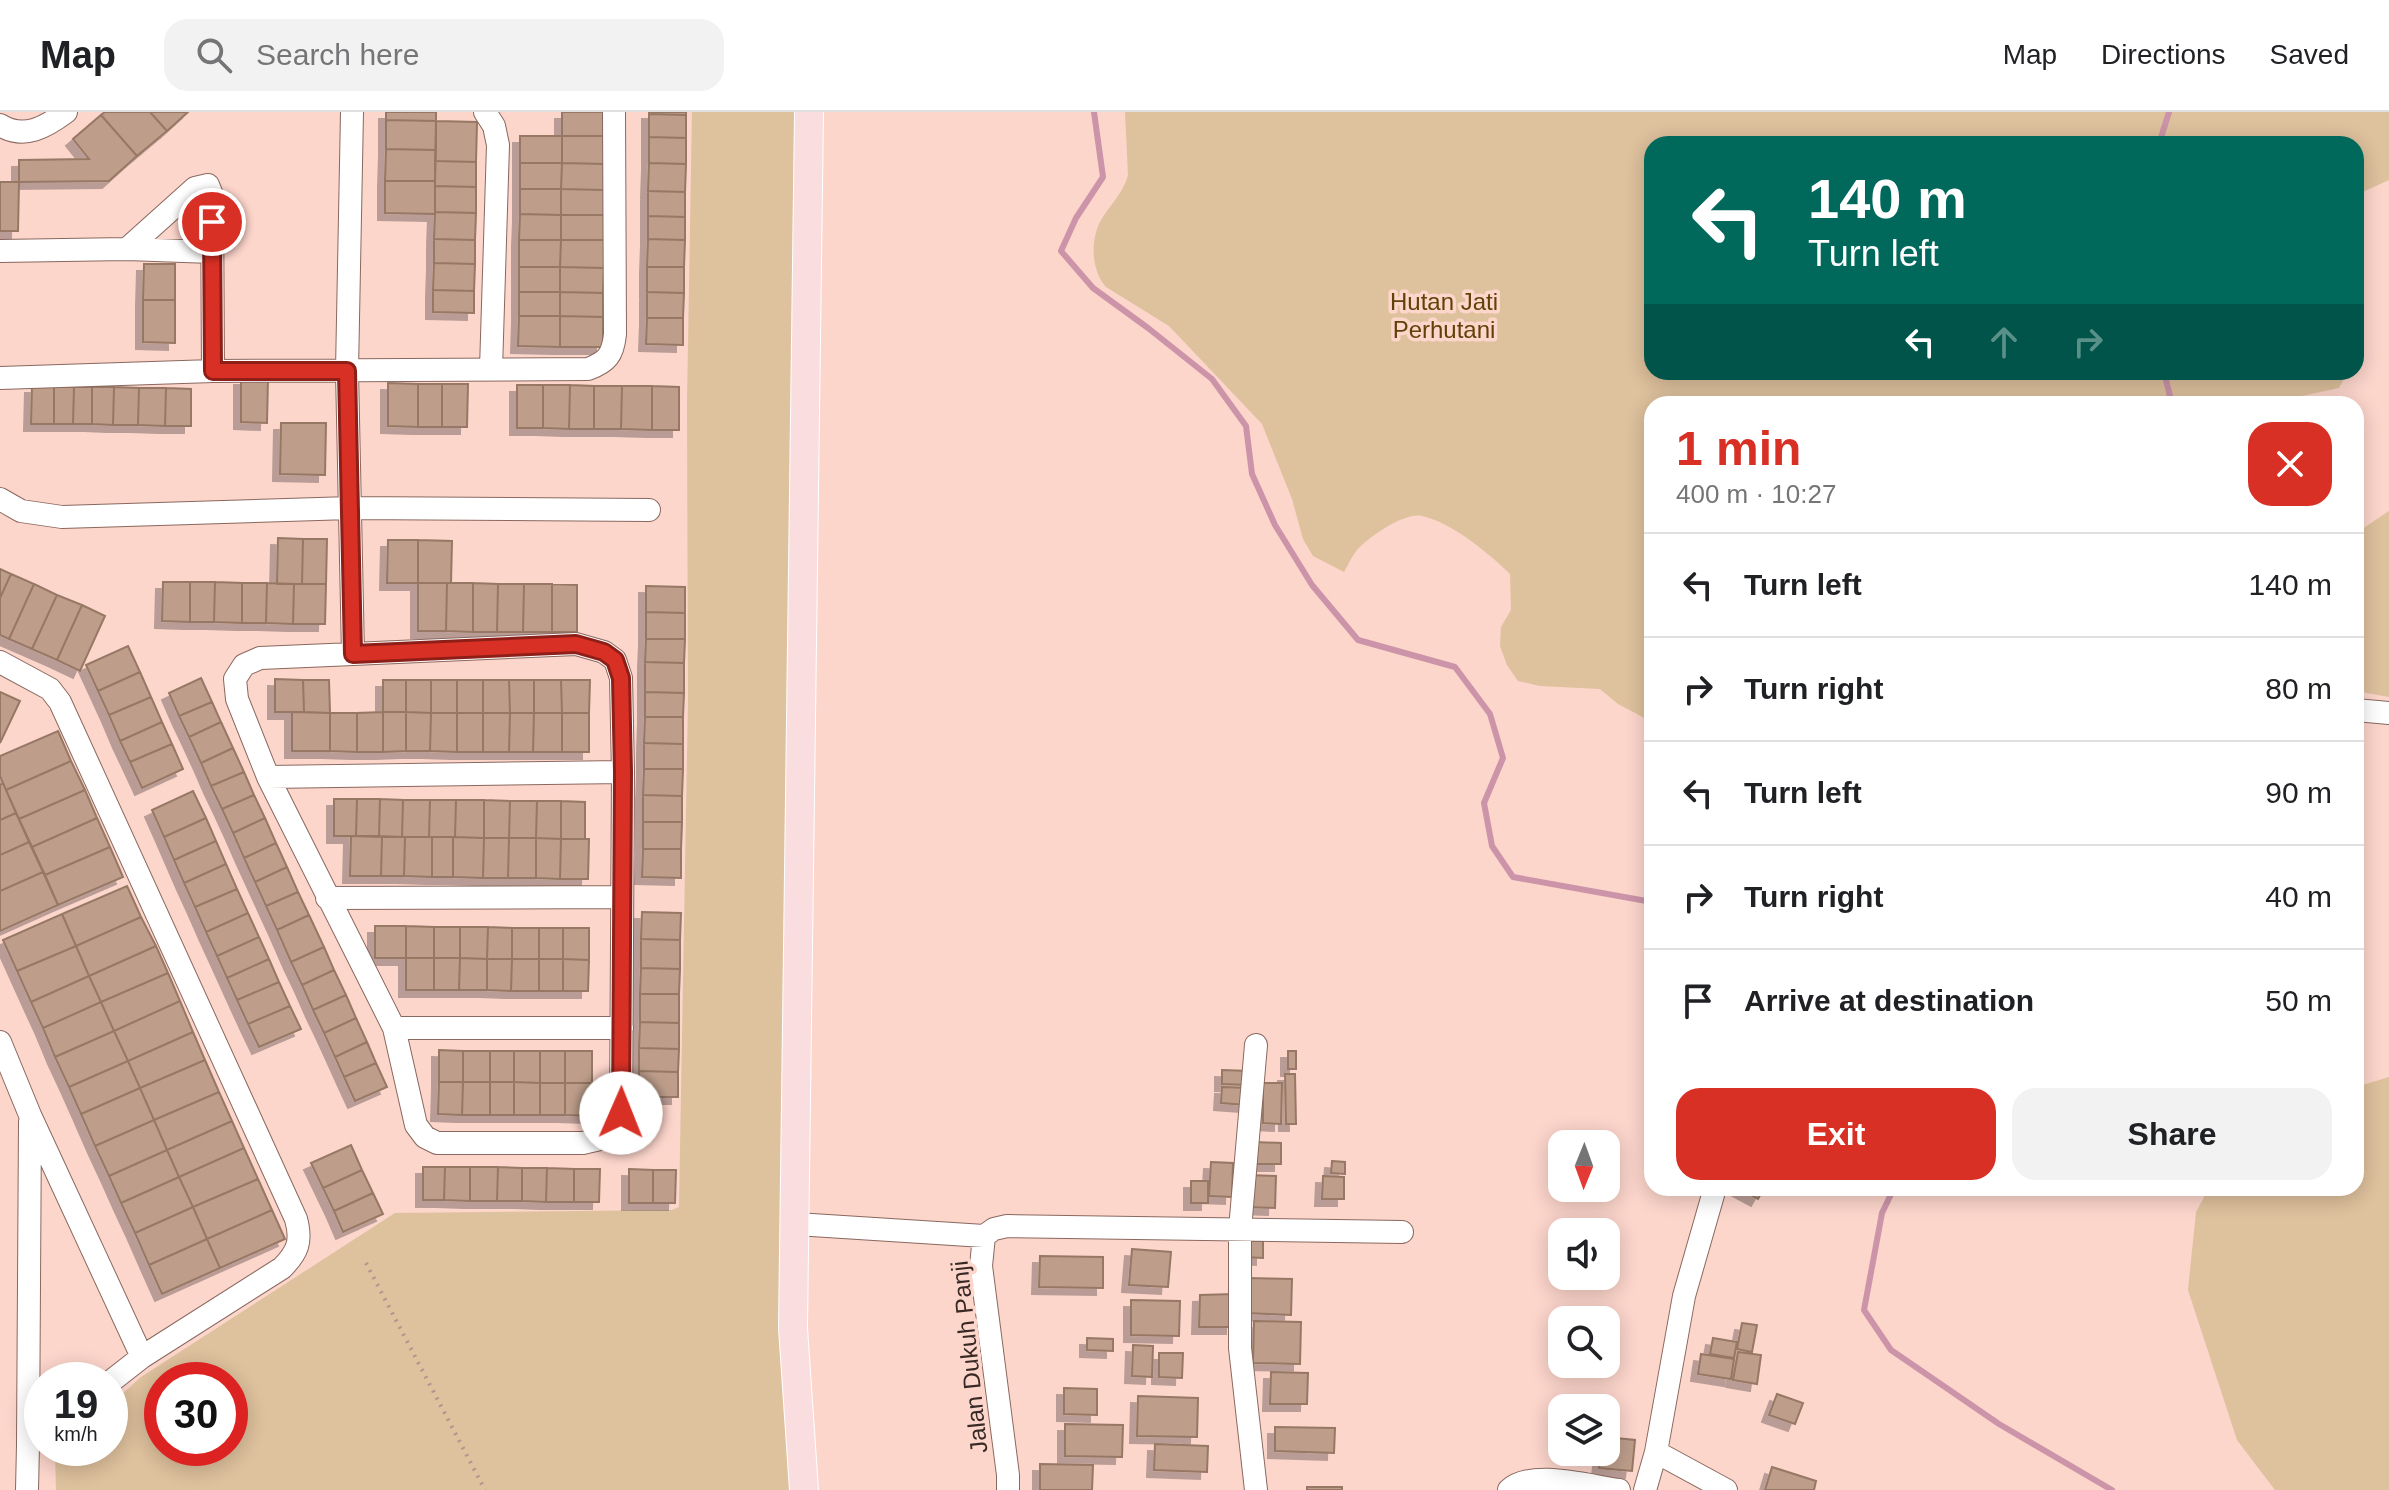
<!DOCTYPE html>
<meta charset="utf-8">
<style>
body{margin:0;font-family:Arial,sans-serif;background:#f2f2f2;color:#202124;height:100vh;display:flex;flex-direction:column;font-size:30px;white-space:nowrap}
*{box-sizing:border-box;margin:0}
p{font-size:26px;color:#757577}
.icon{flex:none;width:44px;height:44px;fill:none;stroke:currentColor;stroke-width:2;stroke-linecap:round;stroke-linejoin:round}
.map{position:relative;flex:1;overflow:hidden}
.details{position:absolute;left:1644px;top:284px;width:720px;height:800px;display:flex;flex-direction:column;background:#fff;border-radius:24px;box-shadow:0 4px 20px #0003}
.details>*{flex:none}
.guide{position:absolute;left:1644px;top:24px;width:720px;height:244px;border-radius:24px;box-shadow:0 4px 20px #0003;background:#00695c;color:#fff;overflow:hidden}
.needle{width:52px;rotate:181deg}
.tools{position:absolute;left:1548px;top:1018px;display:grid;gap:16px}
.tools a{display:grid;place-items:center;width:72px;height:72px;border-radius:16px;background:#fff;box-shadow:0 4px 20px #0003;font-size:40px}
.speed{position:absolute;left:24px;top:1250px;display:flex;gap:16px;font-size:40px;font-weight:700;text-align:center}
.speed>*{display:grid;place-content:center;width:104px;height:104px;border-radius:50%;background:#fff;box-shadow:0 4px 20px #0003;line-height:1}
.speed small{font-size:20px;font-weight:400}
.speed .limit{border:12px solid #d22;background:#fff;color:#111}
.pin{position:absolute;display:grid;place-items:center;width:68px;height:68px;color:#fff;margin:-34px;border:4px solid #fff;border-radius:50%;box-shadow:0 2px 8px #0007}
.me{position:absolute;width:88px;margin:-44px;rotate:1deg;stroke-linejoin:round;filter:drop-shadow(0 0 6px #0008)}
.turn{display:flex;align-items:center;gap:28px;height:168px;padding:0 32px;font-size:36px}
.turn .icon{width:104px;height:104px;stroke-width:2.5}
.turn b{display:block;font-size:56px;line-height:68px}
.lanes{display:flex;align-items:center;height:76px;padding:0 32px;background:#0003;justify-content:center;gap:40px;direction:ltr}
.lanes .off{opacity:.35}
.round{display:grid;place-items:center;flex:none;width:84px;height:84px;border-radius:24px;background:#f2f2f2}
.summary{display:flex;align-items:center;justify-content:space-between;height:136px;padding:0 32px}
h1{font-size:48px;font-weight:700;line-height:60px;color:#d93025}
.action{display:flex;gap:16px;margin-top:auto;padding:16px 32px}
.action a{flex:1;height:92px;border-radius:24px;background:#d93025;color:#fff;font-size:32px;font-weight:700;line-height:92px;text-align:center}
.action a+a{background:#f2f2f2;color:#202124}
ul{padding:0;list-style:none}
li{display:flex;align-items:center;gap:24px;height:104px;padding:0 32px;border-top:2px solid #e0e0e0}
li div{flex:1}
li b{display:block;font-size:30px}
li em{font-style:normal}
header{display:flex;align-items:center;gap:48px;box-sizing:border-box;height:112px;padding:0 40px;background:#fff;border-bottom:2px solid #e0e0e0}
header strong{font-size:38px}
nav{display:flex;gap:44px;margin-inline-start:auto;font-size:28px}
.search{width:560px;height:72px;background:#f2f2f2;display:flex;align-items:center;gap:20px;box-sizing:border-box;padding:0 28px;border-radius:24px;color:#757577;font-size:30px}
.map>svg:first-child{display:block}
</style>
<header>
<strong>Map</strong>
<div class="search"><svg class="icon" aria-label="search" viewBox="0 0 24 24"><circle cx="10" cy="10" r="6"/><path d="M15 15l6 6"/></svg>Search here</div>
<nav><a>Map</a><a>Directions</a><a>Saved</a></nav>
</header>
<div class="map">
<svg width="2389" height="1378" viewBox="0 0 2389 1378">
<defs>
<filter id="shadow"><feDropShadow dx="-7" dy="7" stdDeviation="0" flood-color="#0004"/></filter>
</defs>
<rect width="100%" height="100%" fill="#fcd5cb"/>
<path fill="#dec19d" fill-rule="evenodd" d="M692 0H796L791 1378H56L55 1343 63 1336H110V1293L141 1265 395 1101 672 1098 679 1095 688 589 687 291ZM162 1268H230V1336H162Z
M1125 0H2389V68L2356 83V32H1652V260H2348L2339 276 2297 285H2253L2230 292H1652V610L1618 592 1600 577 1540 574 1518 569 1507 553 1500 534 1501 515 1511 498 1510 462C1490 442 1451 410 1422 404 1404 400 1369 425 1357 438 1352 444 1348 453 1344 460L1313 444 1303 427 1292 387 1262 312 1169 214 1106 175C1091 158 1090 128 1101 108 1110 93 1124 80 1128 63Z
M2389 399V585L2356 579V421Z
M2389 965V1378H2275L2237 1328 2188 1178 2196 1100 2209 1076H2356V975Z"/>
<g fill="none" stroke-linecap="round" stroke-linejoin="round">
<path stroke="#cb94a8" stroke-width="6" d="M1094 0 1103 65 1076 106 1061 139 1093 176 1148 216 1212 267 1246 314 1252 362 1275 413 1312 473 1358 528 1455 555 1490 602 1503 646 1484 691 1492 734 1513 765 1652 790
M2159 32 2169 0
M2164 260 2172 292
M1894 1076 1882 1101 1864 1198 1891 1238 1999 1312 2112 1378"/>
</g>
<path fill="#be9e8b" stroke="#967865" stroke-width="2" filter="url(#shadow)" d="M105 0H150L167 19 137 44 101 3Z
M150 0H188L167 19Z
M386 0H436V9L386 8Z
M562 0H605V24H562Z
M649 0H686V3L649 2Z
M649 2 686 3V26L649 25Z
M101 3 137 44 109 69 19 70V48L89 47 73 27Z
M386 8 436 9V38L386 37Z
M436 9 477 10 476 50 435 49Z
M520 24H562V51H520Z
M562 24H605V52L562 51Z
M649 25 686 26V52L649 51Z
M386 37 436 38 435 69H385Z
M435 49 476 50V75L435 74Z
M520 51H562L561 77H520Z
M562 51 605 52 604 78 561 77Z
M649 51 686 52 685 80 648 79Z
M385 69H435V102L385 101Z
M0 70H19L18 119H0Z
M435 74 476 75V101L435 100Z
M520 77H561V103L520 102Z
M561 77 604 78V103H561Z
M648 79 685 80V105L648 104Z
M435 100 476 101 475 128 434 127Z
M520 102 561 103V128H519Z
M561 103H604V128H561Z
M648 104 685 105V128L648 127Z
M434 127 475 128V152L434 151Z
M648 127 685 128 684 155H647Z
M519 128H561L560 155H519Z
M561 128H604V156L560 155Z
M434 151 475 152 474 179 433 178Z
M144 152H175V188H143Z
M519 155H560V180H519Z
M560 155 604 156 603 181 560 180Z
M647 155H684V181L647 180Z
M433 178 474 179V201L433 200Z
M519 180H560V204H519Z
M560 180 603 181V205L560 204Z
M647 180 684 181 683 206H647Z
M143 188H175V231L143 230Z
M519 204H560V235L518 234Z
M560 204 603 205V235H560Z
M647 206H683V233L646 232Z
M241 266H268L267 311 241 310Z
M388 271 418 272V315L388 314Z
M418 272H442V315H418Z
M442 272H468L467 315H442Z
M517 273H543V316H517Z
M543 273H570L569 317 543 316Z
M570 273 594 274V317H569Z
M32 274H54V312H31Z
M54 274 74 275 73 312H54Z
M594 274H622L621 317H594Z
M622 274H652V318L621 317Z
M652 274 679 275V318H652Z
M74 275H92V312H73Z
M92 275H114L113 313 92 312Z
M114 275 139 276 138 313H113Z
M139 276H166L165 314 138 313Z
M166 276 191 277V314H165Z
M281 311H326L325 363 280 362Z
M278 426 303 427 302 472H277Z
M303 427H327L326 472H302Z
M388 428H418V471H387Z
M418 428 452 429 451 471H418Z
M0 457 11 462 0 486Z
M11 462 34 472 9 527 0 523V486Z
M163 470H190V510L162 509Z
M190 470H215L214 510H190Z
M215 470 242 471V511L214 510Z
M242 471H267L266 511H242Z
M267 471 294 472 293 512 266 511Z
M418 471H447L446 519H418Z
M447 471H473V520L446 519Z
M473 471 498 472 497 520H473Z
M34 472 57 483 32 537 9 527Z
M294 472H326L325 512H293Z
M498 472H524L523 520H497Z
M524 472H552V520H523Z
M552 472 577 473V520H552Z
M646 474 685 475V501L646 500Z
M57 483 82 493 57 548 32 537Z
M82 493 105 504 80 559 57 548Z
M646 500 685 501V527H646Z
M646 527H685L684 551 645 550Z
M128 534 140 560 98 579 86 553Z
M645 550 684 551V581L645 580Z
M140 560 151 585 109 603 98 579Z
M201 566 212 590 179 604 169 581Z
M275 567 303 568 304 600H275Z
M303 568H329L330 601 304 600Z
M383 568H406V600H383Z
M406 568H431V601L406 600Z
M431 568H457V601H431Z
M457 568H483V601H457Z
M483 568H509L510 601H483Z
M509 568H534V601H510Z
M534 568H561L562 601H534Z
M561 568H590L589 601H562Z
M0 580 20 589 0 631Z
M645 580 684 581 683 605H645Z
M151 585 162 610 120 629 109 603Z
M212 590 221 610 189 625 179 604Z
M292 600 330 601V639H292Z
M383 600H406V639L383 640Z
M383 600V640H357V601Z
M406 600 431 601 430 639H406Z
M330 601H357V640L330 639Z
M431 601H457V640L430 639Z
M457 601H483V640H457Z
M483 601H510L509 640H483Z
M510 601H534L533 640H509Z
M534 601H562V640H533Z
M562 601H589V640H562Z
M645 605H683V632L644 631Z
M162 610 172 632 130 650 120 629Z
M221 610 233 636 201 651 189 625Z
M58 619 71 649 6 678 0 664V644Z
M644 631 683 632V657H644Z
M172 632 183 657 142 676 130 650Z
M233 636 244 660 211 674 201 651Z
M71 649 85 678 19 707 6 678Z
M644 657H683L682 684 643 683Z
M244 660 254 683 222 697 211 674Z
M3 671 16 701 0 708V673Z
M85 678 97 706 32 735 19 707Z
M193 679 206 706 164 725 152 698Z
M254 683 265 706 233 721 222 697Z
M643 683 682 684V710H643Z
M334 687H357L356 724H334Z
M357 687H380L379 724H356Z
M380 687 403 688 402 725 379 724Z
M403 688H430L429 725H402Z
M430 688H456L455 725H429Z
M456 688H484V726L455 725Z
M484 688 510 689 509 726H484Z
M510 689H537L536 726H509Z
M537 689H561V727L536 726Z
M561 689 585 690V727H561Z
M16 701 29 730 0 743V708Z
M97 706 110 735 45 763 32 735Z
M206 706 216 729 174 748 164 725Z
M265 706 276 731 244 746 233 721Z
M643 710H682L681 737H643Z
M351 724 382 725 381 764H350Z
M382 725H405L404 764H381Z
M405 725H432V765L404 764Z
M432 725H453V765H432Z
M453 725 484 726 483 766 453 765Z
M484 726H509L508 766H483Z
M509 726H536V766H508Z
M536 726 561 727 560 767 536 766Z
M561 727H589L588 767H560Z
M216 729 226 752 184 771 174 748Z
M29 730 43 760 0 779V743Z
M276 731 287 755 255 770 244 746Z
M110 735 123 765 58 793 45 763Z
M643 737H681V766L642 765Z
M226 752 237 777 195 795 184 771Z
M287 755 298 780 266 794 255 770Z
M43 760 58 793 0 819V779Z
M127 774 141 805 76 834 62 802Z
M237 777 248 801 206 820 195 795Z
M298 780 309 803 277 818 266 794Z
M642 800 681 801 680 828 641 827Z
M248 801 259 825 217 844 206 820Z
M62 802 76 834 17 859 3 828Z
M309 803 324 835 291 850 277 818Z
M141 805 156 834 89 864 76 834Z
M375 814H406V846H375Z
M406 814 434 815V846H406Z
M434 815H460V846H434Z
M460 815H488L487 847 460 846Z
M488 815 512 816V847H487Z
M512 816H539V847H512Z
M539 816H563V847H539Z
M563 816H589V848L563 847Z
M259 825 269 847 227 866 217 844Z
M641 827 680 828V857L641 856Z
M76 834 89 864 31 890 17 859Z
M156 834 168 861 101 890 89 864Z
M324 835 334 858 302 873 291 850Z
M406 846H434V878H406Z
M434 846H460L459 878H434Z
M460 846 487 847V878H459Z
M269 847 279 870 237 888 227 866Z
M487 847H512L511 879 487 878Z
M512 847H539V879H511Z
M539 847H563V879H539Z
M563 847 589 848 588 879H563Z
M641 856 680 857 679 882H640Z
M334 858 346 883 313 898 302 873Z
M168 861 180 889 114 919 101 890Z
M89 864 101 890 43 916 31 890Z
M279 870 290 894 248 912 237 888Z
M640 882H679V911L640 910Z
M346 883 356 906 324 921 313 898Z
M180 889 193 920 128 949 114 919Z
M101 890 114 919 55 945 43 916Z
M290 894 301 917 259 935 248 912Z
M356 906 367 930 335 945 324 921Z
M640 910 679 911V937L639 936Z
M114 919 128 949 69 975 55 945Z
M193 920 205 948 140 976 128 949Z
M367 930 376 951 344 965 335 945Z
M639 936 679 937 678 960 639 959Z
M439 938 463 939V970H439Z
M463 939H490V970H463Z
M490 939H514V970H490Z
M514 939H540V971L514 970Z
M540 939H565V971H540Z
M565 939H592V971H565Z
M1288 939H1296V957H1288Z
M205 948 219 980 154 1008 140 976Z
M128 949 140 976 81 1002 69 975Z
M376 951 387 975 355 989 344 965Z
M1222 958 1249 959 1248 973 1222 972Z
M639 959 678 960V985H639Z
M1285 962H1295L1296 1012H1286Z
M439 970H463L462 1003 438 1002Z
M463 970H490V1003H462Z
M490 970H514V1003H490Z
M514 970 540 971V1003H514Z
M540 971H565V1003H540Z
M565 971H592V1004L565 1003Z
M1263 971H1282L1281 1012 1263 1011Z
M1222 975 1248 976 1247 993 1221 991Z
M140 976 154 1008 95 1034 81 1002Z
M219 980 232 1009 167 1038 154 1008Z
M154 1008 167 1038 109 1064 95 1034Z
M232 1009 244 1036 179 1065 167 1038Z
M1253 1030 1281 1031V1052H1253Z
M351 1033 362 1058 323 1076 311 1051Z
M244 1036 258 1067 193 1095 179 1065Z
M167 1038 179 1065 121 1091 109 1064Z
M1332 1049 1345 1050V1062L1331 1061Z
M1211 1050 1233 1051 1232 1085 1209 1084Z
M423 1055H445L444 1088H423Z
M445 1055H470V1089L444 1088Z
M470 1055H498L497 1089H470Z
M498 1055 522 1056V1089H497Z
M522 1056H547L546 1090 522 1089Z
M547 1056 574 1057V1090H546Z
M574 1057H600L599 1090H574Z
M629 1057 653 1058V1091H629Z
M362 1058 373 1081 334 1099 323 1076Z
M653 1058H676L675 1091H653Z
M1247 1063 1276 1064 1275 1096 1246 1095Z
M1323 1064 1344 1065V1087H1322Z
M179 1065 193 1095 135 1121 121 1091Z
M258 1067 272 1098 207 1127 193 1095Z
M1191 1069H1208V1091H1191Z
M1738 1076H1764L1758 1087Z
M373 1081 383 1102 343 1120 334 1099Z
M193 1095 207 1127 149 1153 135 1121Z
M272 1098 285 1127 220 1156 207 1127Z
M207 1127 220 1156 162 1182 149 1153Z
M1244 1129H1263V1146L1244 1145Z
M1132 1137 1171 1140 1168 1175 1129 1173Z
M1040 1144 1103 1145V1176L1039 1175Z
M1247 1166 1292 1167 1291 1203 1246 1201Z
M1234 1182 1233 1215H1199L1200 1183Z
M1131 1188 1180 1189 1179 1224 1131 1223Z
M1254 1209 1301 1210 1300 1252 1253 1251Z
M1742 1211 1757 1213 1752 1240 1737 1237Z
M1087 1226 1113 1227V1239L1087 1238Z
M1713 1226 1737 1230 1734 1246 1710 1242Z
M1133 1233 1153 1234 1152 1265 1132 1264Z
M1738 1240 1761 1243 1757 1272 1733 1268Z
M1159 1241H1183L1182 1266 1159 1265Z
M1701 1242 1734 1247 1731 1267 1698 1262Z
M1271 1260 1308 1261 1307 1292H1270Z
M1064 1276 1097 1277V1303L1064 1302Z
M1777 1282 1803 1291 1795 1312 1769 1303Z
M1138 1284 1198 1286 1197 1325 1137 1324Z
M1065 1312 1123 1313 1122 1345 1065 1344Z
M1275 1315 1335 1316 1334 1341 1275 1339Z
M1606 1325 1635 1328 1632 1359 1599 1356 1601 1340H1606Z
M1155 1332 1208 1334 1207 1360 1154 1358Z
M1040 1352 1093 1353 1092 1378H1040Z
M1772 1355 1816 1369 1814 1378H1765Z
M1307 1375H1342V1378H1307Z"/>
<g fill="none" stroke-linecap="round" stroke-linejoin="round">
<g stroke="#8a685f" stroke-width="24">
<path id="minor" d="M352 0 347 259 353 542 576 532 604 540 615 548 621 566 623 660 621 1001C612 1025 607 1026 583 1031H437L425 1025 416 1013 394 916 268 665 237 587 235 567 244 553 260 546 353 542
M485 0 494 14 498 33 491 257
M0 13C24 28 46 15 66 0
M127 137 195 76 208 73 212 83 213 259
M0 139 127 137 212 140
M0 266 213 259 588 257C607 250 613 243 615 222L614 0
M0 387 21 399 62 405 350 396 649 398
M0 550 50 577 60 590 296 1107C302 1129 298 1140 282 1156L142 1245 110 1270
M2356 598 2389 601
M268 665 623 660
M327 786 621 785
M394 916H622
M0 930 30 1003 142 1245
M1256 933 1240 1117V1236L1256 1378
M796 1112 984 1124
M28 1333 30 1010
M1656 1340 1726 1378
M27 1378 28 1333 38 1326
M1008 1378V1363L981 1154 984 1124 994 1117 1007 1114 1402 1120
M1509 1378C1531 1357 1589 1374 1619 1378
M1645 1378 1656 1340 1684 1184 1715 1076"/>
</g>
<g stroke="#fff" stroke-width="30">
<path id="major" d="M804 1378 793 1216 809 0"/>
</g>
<path stroke="#b3958d" stroke-width="4" stroke-dasharray="2 6" stroke-linecap="butt" d="M366 1151 485 1378"/>
<use href="#minor" stroke="#fff" stroke-width="22"/>
<use href="#major" stroke="#fadedf" stroke-width="28"/>
</g>
<g fill="none" stroke-linecap="round" stroke-linejoin="round">
<g stroke="#8d1f18" stroke-width="20">
<path id="route" d="M212 110 213 259H347L353 542 576 532 604 540 615 548 621 566 623 660 621 1001"/>
</g>
<use href="#route" stroke="#d93025" stroke-width="14"/>
</g>
<g text-anchor="middle" dominant-baseline="central" stroke-width="7" stroke-linejoin="round" paint-order="stroke">
<g font-size="24" fill="#624109" stroke="#fcd5cb">
<text x="1444" y="189">Hutan Jati<tspan x="1444" dy="28">Perhutani</tspan></text>
</g>
<g font-size="24" fill="#382925" stroke="#fcd5cb">
<text transform="translate(969 1245) rotate(-96)">Jalan Dukuh Panji</text>
</g>
</g>
</svg>
<div class="tools">
<a><svg class="needle" viewBox="-14 -14 28 28"><path d="M0-13l5 13h-10z" fill="#e53935"/><path d="M0 13l5-13h-10z" fill="#757577"/></svg></a>
<a><svg class="icon" aria-label="sound" viewBox="0 0 24 24"><path d="M4 9h4l5-4v14l-5-4H4zM17 9q2 3 0 6"/></svg></a>
<a><svg class="icon" aria-label="search" viewBox="0 0 24 24"><circle cx="10" cy="10" r="6"/><path d="M15 15l6 6"/></svg></a>
<a><svg class="icon" aria-label="layers" viewBox="0 0 24 24"><path d="M12 4l9 5-9 5-9-5zM3 14l9 5 9-5"/></svg></a>
</div>
<div class="speed"><div>19<small>km/h</small></div><div class="limit">30</div></div>
<div class="pin" style="left:212px;top:110px;background:#d93025"><svg class="icon" aria-label="arrive" viewBox="0 0 24 24"><path d="M6 21V4h12l-3 4 3 4H6"/></svg></div>
<svg class="me" style="left:621px;top:1001px" viewBox="-20 -20 40 40"><circle r="19" fill="#fff"/><path d="M0-13L10 11 0 6-10 11z" fill="#d93025"/></svg>
<div class="guide">
<div class="turn"><svg class="icon" aria-label="left" viewBox="0 0 24 24"><path d="M17 20v-9H6M10 6l-5 5 5 5"/></svg><div><b>140 m</b>Turn left</div></div>
<div class="lanes"><svg class="icon" aria-label="left" viewBox="0 0 24 24"><path d="M17 20v-9H6M10 6l-5 5 5 5"/></svg><svg class="icon off" aria-label="ahead" viewBox="0 0 24 24"><path d="M12 20V5M6 11l6-6 6 6"/></svg><svg class="icon off" aria-label="right" viewBox="0 0 24 24"><path d="M7 20v-9h11M14 6l5 5-5 5"/></svg></div>
</div>
<section class="details">
<div class="summary"><div><h1>1 min</h1><p>400 m · 10:27</p></div><a class="round" style="background:#d93025;color:#fff"><svg class="icon" aria-label="close" viewBox="0 0 24 24"><path d="M6 6l12 12M18 6L6 18"/></svg></a></div>
<ul>
<li><svg class="icon" aria-label="left" viewBox="0 0 24 24"><path d="M17 20v-9H6M10 6l-5 5 5 5"/></svg><div><b>Turn left</b></div><em>140 m</em></li>
<li><svg class="icon" aria-label="right" viewBox="0 0 24 24"><path d="M7 20v-9h11M14 6l5 5-5 5"/></svg><div><b>Turn right</b></div><em>80 m</em></li>
<li><svg class="icon" aria-label="left" viewBox="0 0 24 24"><path d="M17 20v-9H6M10 6l-5 5 5 5"/></svg><div><b>Turn left</b></div><em>90 m</em></li>
<li><svg class="icon" aria-label="right" viewBox="0 0 24 24"><path d="M7 20v-9h11M14 6l5 5-5 5"/></svg><div><b>Turn right</b></div><em>40 m</em></li>
<li><svg class="icon" aria-label="arrive" viewBox="0 0 24 24"><path d="M6 21V4h12l-3 4 3 4H6"/></svg><div><b>Arrive at destination</b></div><em>50 m</em></li>
</ul>
<div class="action"><a>Exit</a><a>Share</a></div>
</section>
</div>
